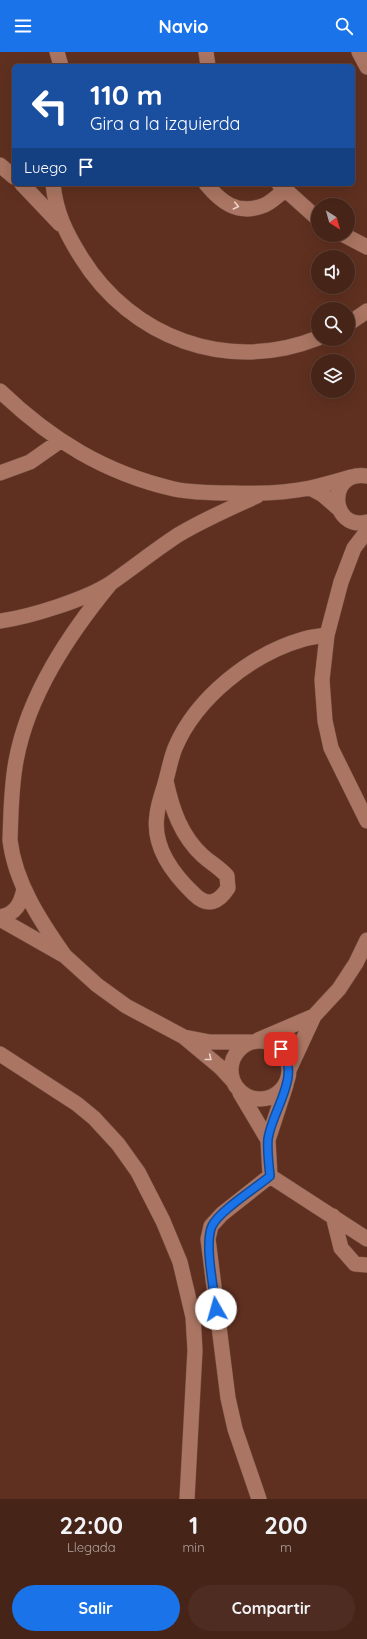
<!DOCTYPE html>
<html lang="es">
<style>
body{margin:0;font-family:Quicksand,sans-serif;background:#4e2c21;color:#f1f3f6;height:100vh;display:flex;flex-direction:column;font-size:15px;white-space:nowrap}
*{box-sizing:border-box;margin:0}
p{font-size:13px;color:#b0a4a2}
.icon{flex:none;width:22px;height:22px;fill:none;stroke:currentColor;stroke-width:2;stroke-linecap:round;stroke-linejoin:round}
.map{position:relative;height:1447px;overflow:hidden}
.drawer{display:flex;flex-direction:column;background:#472418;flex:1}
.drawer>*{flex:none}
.top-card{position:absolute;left:12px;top:12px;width:343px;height:122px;border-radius:6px;box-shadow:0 4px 16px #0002,0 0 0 1px #5f4137;background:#1a4fa0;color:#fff;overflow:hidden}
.needle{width:26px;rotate:143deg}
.controls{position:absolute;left:311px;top:146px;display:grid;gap:8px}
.controls a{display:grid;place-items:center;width:44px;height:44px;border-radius:50%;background:#472418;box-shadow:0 4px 16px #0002,0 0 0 1px #5f4137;font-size:20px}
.pin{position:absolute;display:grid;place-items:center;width:34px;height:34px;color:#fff;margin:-17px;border-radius:8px;box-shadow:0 2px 6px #0006}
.me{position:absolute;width:44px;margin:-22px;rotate:353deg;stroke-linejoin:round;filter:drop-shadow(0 0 3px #0008)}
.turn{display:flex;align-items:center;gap:14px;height:84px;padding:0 12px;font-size:18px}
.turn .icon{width:52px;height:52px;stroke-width:2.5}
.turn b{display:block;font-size:28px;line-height:34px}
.then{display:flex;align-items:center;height:38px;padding:0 12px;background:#0003;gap:8px;font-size:15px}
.eta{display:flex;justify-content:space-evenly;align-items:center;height:68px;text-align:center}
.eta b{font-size:24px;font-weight:700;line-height:28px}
.button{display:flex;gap:8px;margin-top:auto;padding:8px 12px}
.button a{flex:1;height:46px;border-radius:24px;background:#1a73e8;color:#fff;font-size:16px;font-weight:700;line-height:46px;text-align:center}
.button a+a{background:#4e2c21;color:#f1f3f6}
header{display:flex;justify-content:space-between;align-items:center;height:52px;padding:0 12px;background:#1a73e8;color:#fff;font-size:18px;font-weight:700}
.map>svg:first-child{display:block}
</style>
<header><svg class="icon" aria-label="menu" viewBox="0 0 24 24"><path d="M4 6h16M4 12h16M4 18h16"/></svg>Navio<svg class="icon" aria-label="search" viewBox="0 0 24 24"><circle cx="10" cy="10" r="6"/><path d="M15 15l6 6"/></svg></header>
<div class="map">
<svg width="367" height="1447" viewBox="0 0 367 1447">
<rect width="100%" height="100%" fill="#5f3020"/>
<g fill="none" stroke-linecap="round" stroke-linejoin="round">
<g stroke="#734d40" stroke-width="16">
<path id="minor" d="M57 0 61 14
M206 0 208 14
M359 0 367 15
M0 113 14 125
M22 132 60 172
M53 132C56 161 66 181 81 205 131 286 228 322 318 286
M206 132C221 150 237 163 262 154 270 152 278 143 285 138
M279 132 318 167
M344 183 367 195
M348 272 367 259
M0 339C51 388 105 421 174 437 193 441 213 441 232 441 258 442 284 441 310 436 324 433 337 429 351 425
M0 421 30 410 60 389
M367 424C326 418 330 479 367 470
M310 436 323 443 339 457
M367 479 354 496 341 530 327 583 322 628 325 669 331 696 367 769
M0 569C30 565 87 547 111 531 134 515 155 498 178 483 203 468 230 456 257 444
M166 729C172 757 181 784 203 804 211 811 220 816 227 824L228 836C219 850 208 856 194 842 173 822 152 794 157 763 158 751 163 740 166 728 169 717 171 706 175 696 196 646 251 602 304 587 311 585 320 584 327 583
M0 865C16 862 21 851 24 837
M0 867 65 904 97 933 126 954 184 985 220 1015 233 1029
M65 904C41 870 15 831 10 788 11 762 11 735 16 709 28 643 69 582 111 531
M184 985 210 990H249
M258 988 314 964
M231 1018a29 29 0 1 1 58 0a29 29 0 1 1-58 0Z
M0 1002 77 1052 94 1066 118 1092 138 1120 163 1169 180 1210 193 1265 195 1298 187 1447
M289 1018 314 964 339 937 356 911 367 888
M286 1033 268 1088 270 1124 367 1187
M240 1041 268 1088
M333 1164 341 1196 355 1212 367 1213
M259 1447 235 1377 228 1346 208 1187 211 1174 222 1162 270 1124"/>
</g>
<use href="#minor" stroke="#aa7562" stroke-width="15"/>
</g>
<defs><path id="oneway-chevron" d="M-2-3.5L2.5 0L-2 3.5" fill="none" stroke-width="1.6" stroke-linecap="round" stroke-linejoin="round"/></defs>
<g stroke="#ecd3ca">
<use href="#oneway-chevron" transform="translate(236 154) rotate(12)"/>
<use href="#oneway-chevron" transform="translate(209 1006) rotate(39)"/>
</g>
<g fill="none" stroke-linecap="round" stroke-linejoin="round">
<g stroke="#114b97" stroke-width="10">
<path id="route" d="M216 1257C214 1237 204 1191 212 1174 219 1159 256 1136 270 1124 269 1113 267 1099 268 1087 272 1058 302 1024 281 997"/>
</g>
<use href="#route" stroke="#1a73e8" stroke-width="7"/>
</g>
</svg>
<div class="controls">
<a><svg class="needle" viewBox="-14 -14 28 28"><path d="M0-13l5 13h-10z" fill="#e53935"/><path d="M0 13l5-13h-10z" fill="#b0a4a2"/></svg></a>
<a><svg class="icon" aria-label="sound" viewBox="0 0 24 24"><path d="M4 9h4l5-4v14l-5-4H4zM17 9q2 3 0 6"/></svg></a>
<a><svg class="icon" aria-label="search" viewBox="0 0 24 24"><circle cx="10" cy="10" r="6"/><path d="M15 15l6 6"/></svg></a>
<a><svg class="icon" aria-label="layers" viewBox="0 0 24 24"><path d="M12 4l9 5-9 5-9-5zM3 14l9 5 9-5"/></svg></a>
</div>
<div class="pin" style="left:281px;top:997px;background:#d93025"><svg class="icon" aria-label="arrive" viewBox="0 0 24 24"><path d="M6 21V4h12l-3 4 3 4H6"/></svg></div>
<svg class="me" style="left:216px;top:1257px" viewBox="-20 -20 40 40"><circle r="19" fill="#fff"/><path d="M0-13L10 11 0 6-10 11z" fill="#1a73e8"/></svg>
<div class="top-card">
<div class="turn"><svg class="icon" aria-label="left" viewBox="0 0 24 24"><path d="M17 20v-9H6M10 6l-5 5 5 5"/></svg><div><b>110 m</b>Gira a la izquierda</div></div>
<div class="then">Luego<svg class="icon" aria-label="arrive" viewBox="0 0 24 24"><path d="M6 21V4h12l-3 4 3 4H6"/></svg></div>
</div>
</div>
<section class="drawer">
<div class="eta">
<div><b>22:00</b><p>Llegada</p></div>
<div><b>1</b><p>min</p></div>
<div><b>200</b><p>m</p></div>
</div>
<div class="button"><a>Salir</a><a>Compartir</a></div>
</section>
